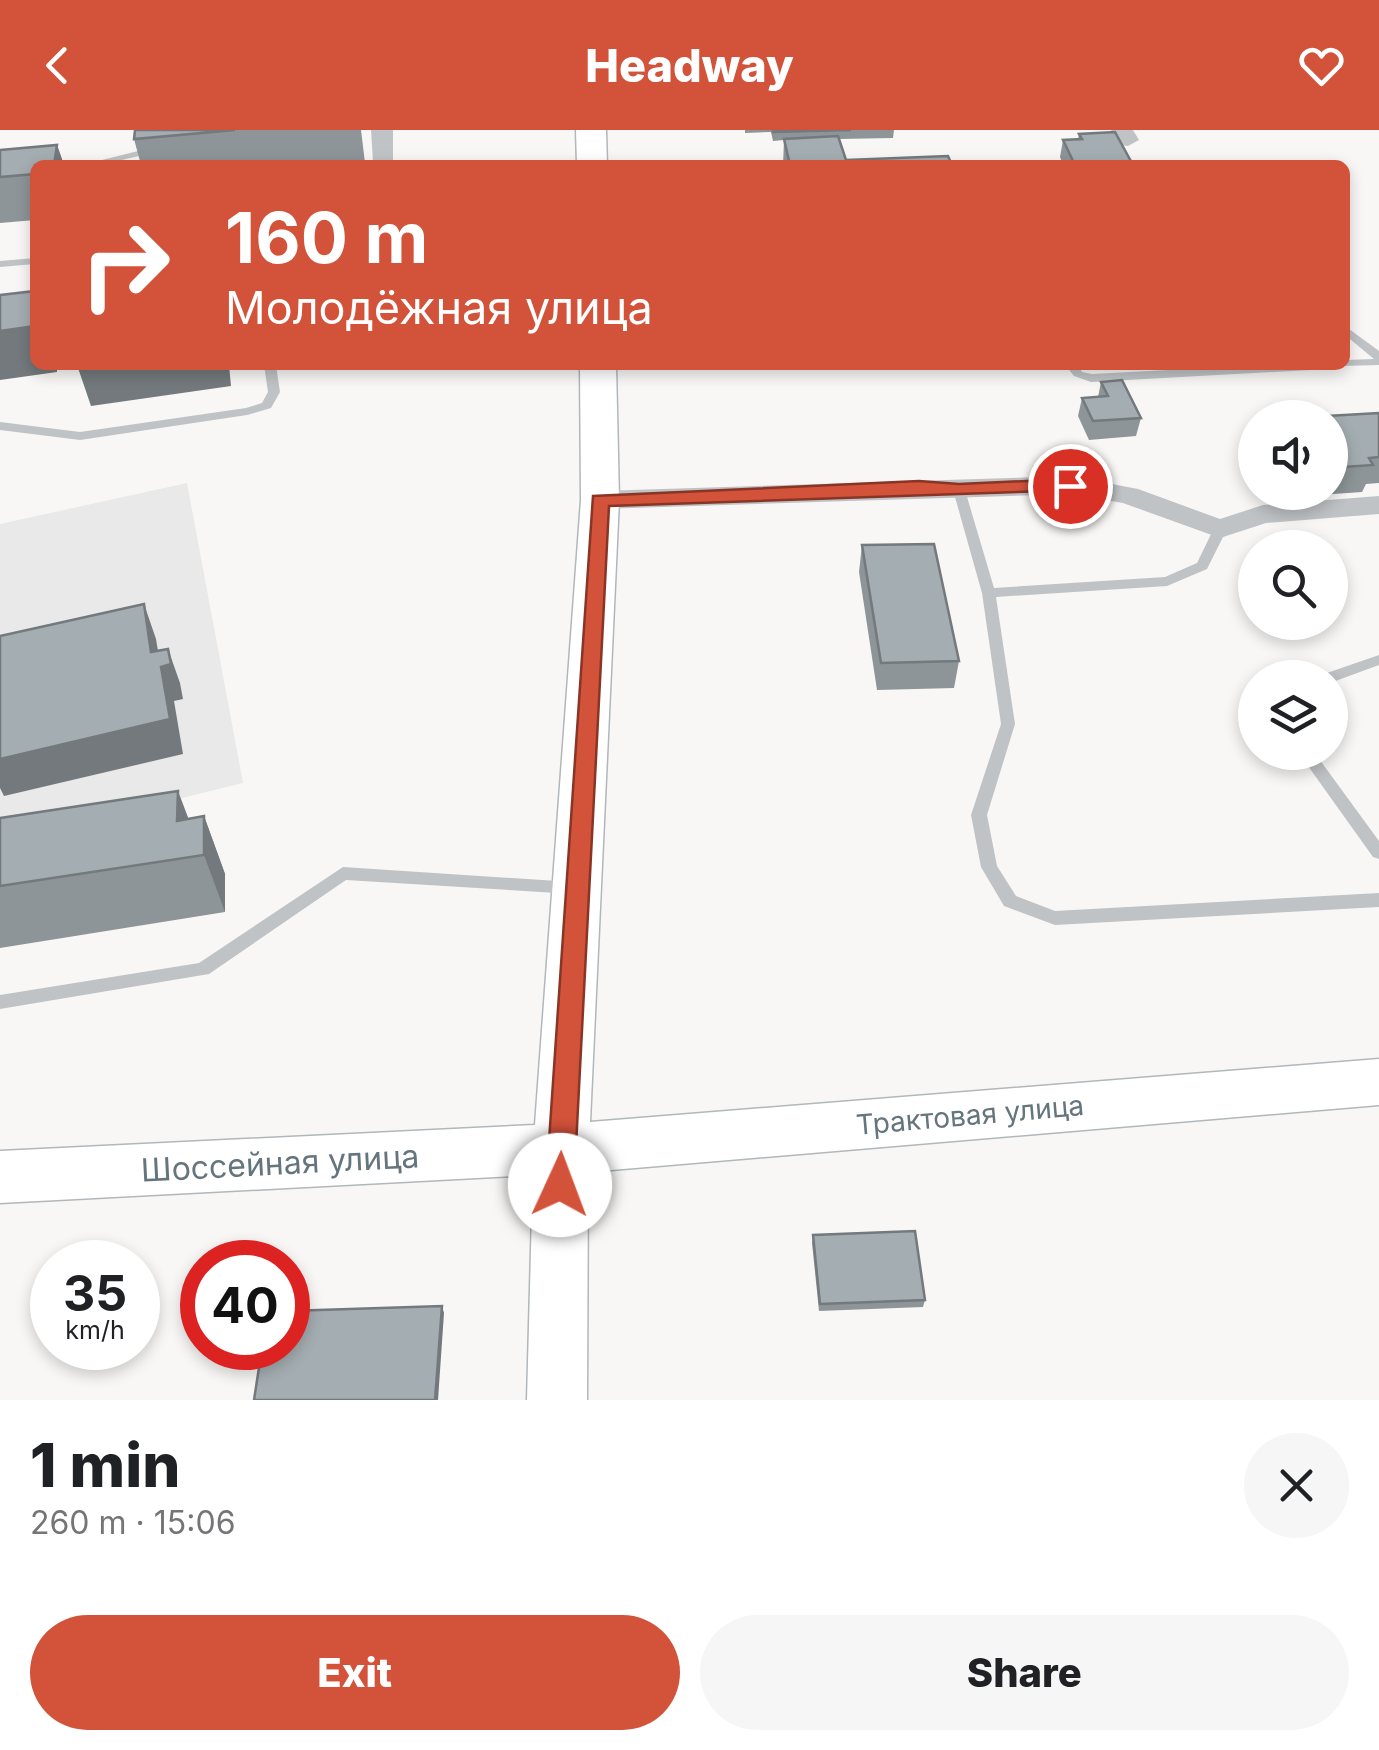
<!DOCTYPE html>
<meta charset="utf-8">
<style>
body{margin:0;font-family:Inter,sans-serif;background:#f6f6f6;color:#202124;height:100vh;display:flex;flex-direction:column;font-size:38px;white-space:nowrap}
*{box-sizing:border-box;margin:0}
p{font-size:32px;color:#757577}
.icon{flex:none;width:55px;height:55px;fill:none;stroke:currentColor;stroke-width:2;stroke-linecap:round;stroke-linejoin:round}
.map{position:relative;height:1270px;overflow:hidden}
.side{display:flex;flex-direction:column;background:#fff;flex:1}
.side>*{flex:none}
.guide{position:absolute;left:30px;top:30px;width:1320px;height:210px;border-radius:15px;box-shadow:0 5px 15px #0003;background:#d3523a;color:#fff;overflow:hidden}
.controls{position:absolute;left:1238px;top:270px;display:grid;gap:20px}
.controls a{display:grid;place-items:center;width:110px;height:110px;border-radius:50%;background:#fff;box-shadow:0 5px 15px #0003;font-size:50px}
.speed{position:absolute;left:30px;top:1110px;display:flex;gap:20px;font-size:50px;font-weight:700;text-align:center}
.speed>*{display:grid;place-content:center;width:130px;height:130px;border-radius:50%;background:#fff;box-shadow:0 5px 15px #0003;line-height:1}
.speed small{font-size:25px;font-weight:400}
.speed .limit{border:15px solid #d22;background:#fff;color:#111}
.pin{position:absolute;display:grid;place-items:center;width:85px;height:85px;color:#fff;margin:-42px;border:5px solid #fff;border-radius:50%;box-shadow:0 2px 10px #0007}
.me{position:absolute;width:110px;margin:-55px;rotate:2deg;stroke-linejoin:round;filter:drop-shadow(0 0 8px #0008)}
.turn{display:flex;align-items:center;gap:35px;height:210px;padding:0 30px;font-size:45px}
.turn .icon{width:130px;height:130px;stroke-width:2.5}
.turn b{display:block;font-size:70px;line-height:85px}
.round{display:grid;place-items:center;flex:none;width:105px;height:105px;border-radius:52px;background:#f6f6f6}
.overview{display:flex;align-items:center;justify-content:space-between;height:170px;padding:0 30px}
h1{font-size:60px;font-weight:800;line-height:75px}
.button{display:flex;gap:20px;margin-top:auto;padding:20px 30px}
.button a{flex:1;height:115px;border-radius:60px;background:#d3523a;color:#fff;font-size:40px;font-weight:800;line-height:115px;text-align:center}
.button a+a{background:#f6f6f6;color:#202124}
header{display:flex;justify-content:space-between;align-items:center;height:130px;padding:0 30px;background:#d3523a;color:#fff;font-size:45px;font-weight:800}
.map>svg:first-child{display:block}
</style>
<header><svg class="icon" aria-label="back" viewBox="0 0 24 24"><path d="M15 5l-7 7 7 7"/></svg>Headway<svg class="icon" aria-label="heart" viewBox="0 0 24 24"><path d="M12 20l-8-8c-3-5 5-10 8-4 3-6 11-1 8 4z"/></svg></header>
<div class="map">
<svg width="1379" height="1270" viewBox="0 0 1379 1270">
<rect width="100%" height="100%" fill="#f8f7f5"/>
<path fill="#e8e9e8" d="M187 353 243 653 0 713V394Z"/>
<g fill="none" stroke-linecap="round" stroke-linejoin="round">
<g stroke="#b1b7bb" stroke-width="3">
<path id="secondary" d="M576 0H606L607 35H577Z
M580 235H616L619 370 590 992 1379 929V975L588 1042 587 1270H527L533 1045 0 1073V1021L535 995 581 370Z"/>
</g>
<path fill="#bfc3c6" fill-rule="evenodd" d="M158 16 163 19 161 21 100 35H82Z
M35 128V134L0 137V131Z
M1345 196 1379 221V235L1341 236 1345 235V230L1374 229 1345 205Z
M264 235H276L280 262 271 278 247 285 80 310 0 300V292L80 302 246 278 262 273 268 262Z
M1065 235H1077L1082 242 1092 244 1264 235H1334L1328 239 1091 252 1074 246Z
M959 356 965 360 994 458 1165 447 1197 433 1215 396 1220 395 1227 399 1207 439 1167 456 996 467 1015 594 987 685 997 736 1016 766 1055 781 1379 763V777L1055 795 1004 776 981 737 971 685 1001 594 982 463 953 360Z
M1379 525V535L1330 553V548H1322L1324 544Z
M1298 622H1314L1379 711V729L1373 727Z
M343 737 573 752 579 753 581 758 579 763 573 764 346 750 209 844 0 879V865L199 833Z"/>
<path fill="#bfc3c6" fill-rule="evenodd" d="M371 0H393V35L373 32Z
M1111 0H1133L1139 10 1128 16 1120 15Z
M1070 346 1138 359 1220 389 1263 375 1379 366V384L1266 393 1220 408 1123 373 1070 364 600 379 590 376 586 370 590 364 600 361Z"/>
<use href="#secondary" fill="#fff" fill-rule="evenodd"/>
</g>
<path fill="#8d9598" d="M135 0H361L365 33 345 35H141L134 9Z
M745 0H894L893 8 839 9 846 30 952 35H783L784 10 773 11 771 2 745 3Z
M1079 4 1133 35H1063L1060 27 1063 10 1078 9Z
M57 15 64 35H35V90L0 93V20Z
M1101 252 1141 288 1136 306 1089 310 1078 286 1082 268 1098 267Z
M1379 283V353L1366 354 1362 362 1319 365 1318 362H1330V288Z
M862 415 959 531 954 558 877 560 859 442Z
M204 686 225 744V782L0 818V688L188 689Z
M813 1105 925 1170 923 1177 819 1181 812 1113Z"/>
<path fill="#73797c" d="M57 15 64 35H54Z
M35 196V235H57V242L0 250V201Z
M77 235H229L231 256 91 276Z
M144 474 156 509 164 557 151 522Z
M168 519 180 553 183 569 174 571 183 624 4 666 0 658V629L161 537Z
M178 661 200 719 177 691Z
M204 686 225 744V782L204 725Z
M442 1176 444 1183 438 1270H435Z"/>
<path fill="#a4adb1" stroke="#73797c" stroke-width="2.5" d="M135 0H235L134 9Z
M773 0H851L773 2Z
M1115 2 1133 35H1075L1063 10 1082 9 1079 4Z
M838 6 846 30 948 26 952 35H790L784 9Z
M57 15 54 35H35V44L0 47V20Z
M35 161V196L0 201V165Z
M1122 250 1141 288 1093 291 1082 268 1108 266 1101 252Z
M1379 283V327L1369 328 1373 335 1330 338V288L1309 287Z
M934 414 959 531 881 533 862 415Z
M144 474 151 522 168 519 171 534 161 537 170 589 0 629V506Z
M178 661 177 691 204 686V725L0 756V688Z
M915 1101 925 1170 820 1174 813 1105Z
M442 1176 435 1270H254L262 1218H288V1181Z"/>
<path fill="#d3523a" stroke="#893526" stroke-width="2.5" d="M1070 349 1080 356 1077 360 609 376 574 1055 570 1064 560 1068 550 1064 546 1055 593 366 919 351 959 354Z"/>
<g text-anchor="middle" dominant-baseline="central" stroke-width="10" stroke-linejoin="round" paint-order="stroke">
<g font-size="28" fill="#65757d" stroke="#fff">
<text transform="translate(970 985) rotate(-5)">Трактовая улица</text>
</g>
<g font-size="32" fill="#65757d" stroke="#fff">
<text transform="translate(280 1033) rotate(-3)">Шоссейная улица</text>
</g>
</g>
</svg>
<div class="controls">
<a><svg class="icon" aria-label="sound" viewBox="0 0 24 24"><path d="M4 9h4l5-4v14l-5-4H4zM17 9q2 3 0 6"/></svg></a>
<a><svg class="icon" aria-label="search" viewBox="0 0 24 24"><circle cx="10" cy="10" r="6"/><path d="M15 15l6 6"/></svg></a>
<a><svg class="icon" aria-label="layers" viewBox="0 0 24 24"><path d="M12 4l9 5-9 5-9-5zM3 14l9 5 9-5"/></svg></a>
</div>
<div class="speed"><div>35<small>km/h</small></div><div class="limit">40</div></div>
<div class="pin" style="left:1070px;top:356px;background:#d93025"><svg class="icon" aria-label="arrive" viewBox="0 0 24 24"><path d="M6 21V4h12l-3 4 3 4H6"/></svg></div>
<svg class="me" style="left:560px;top:1055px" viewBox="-20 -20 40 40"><circle r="19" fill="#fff"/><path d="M0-13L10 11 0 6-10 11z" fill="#d3523a"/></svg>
<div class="guide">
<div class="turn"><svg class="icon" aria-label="right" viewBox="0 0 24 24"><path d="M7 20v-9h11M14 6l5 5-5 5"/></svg><div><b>160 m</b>Молодёжная улица</div></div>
</div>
</div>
<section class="side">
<div class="overview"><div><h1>1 min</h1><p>260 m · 15:06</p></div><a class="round"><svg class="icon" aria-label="close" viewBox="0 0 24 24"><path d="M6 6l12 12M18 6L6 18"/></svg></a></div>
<div class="button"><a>Exit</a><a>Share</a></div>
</section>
